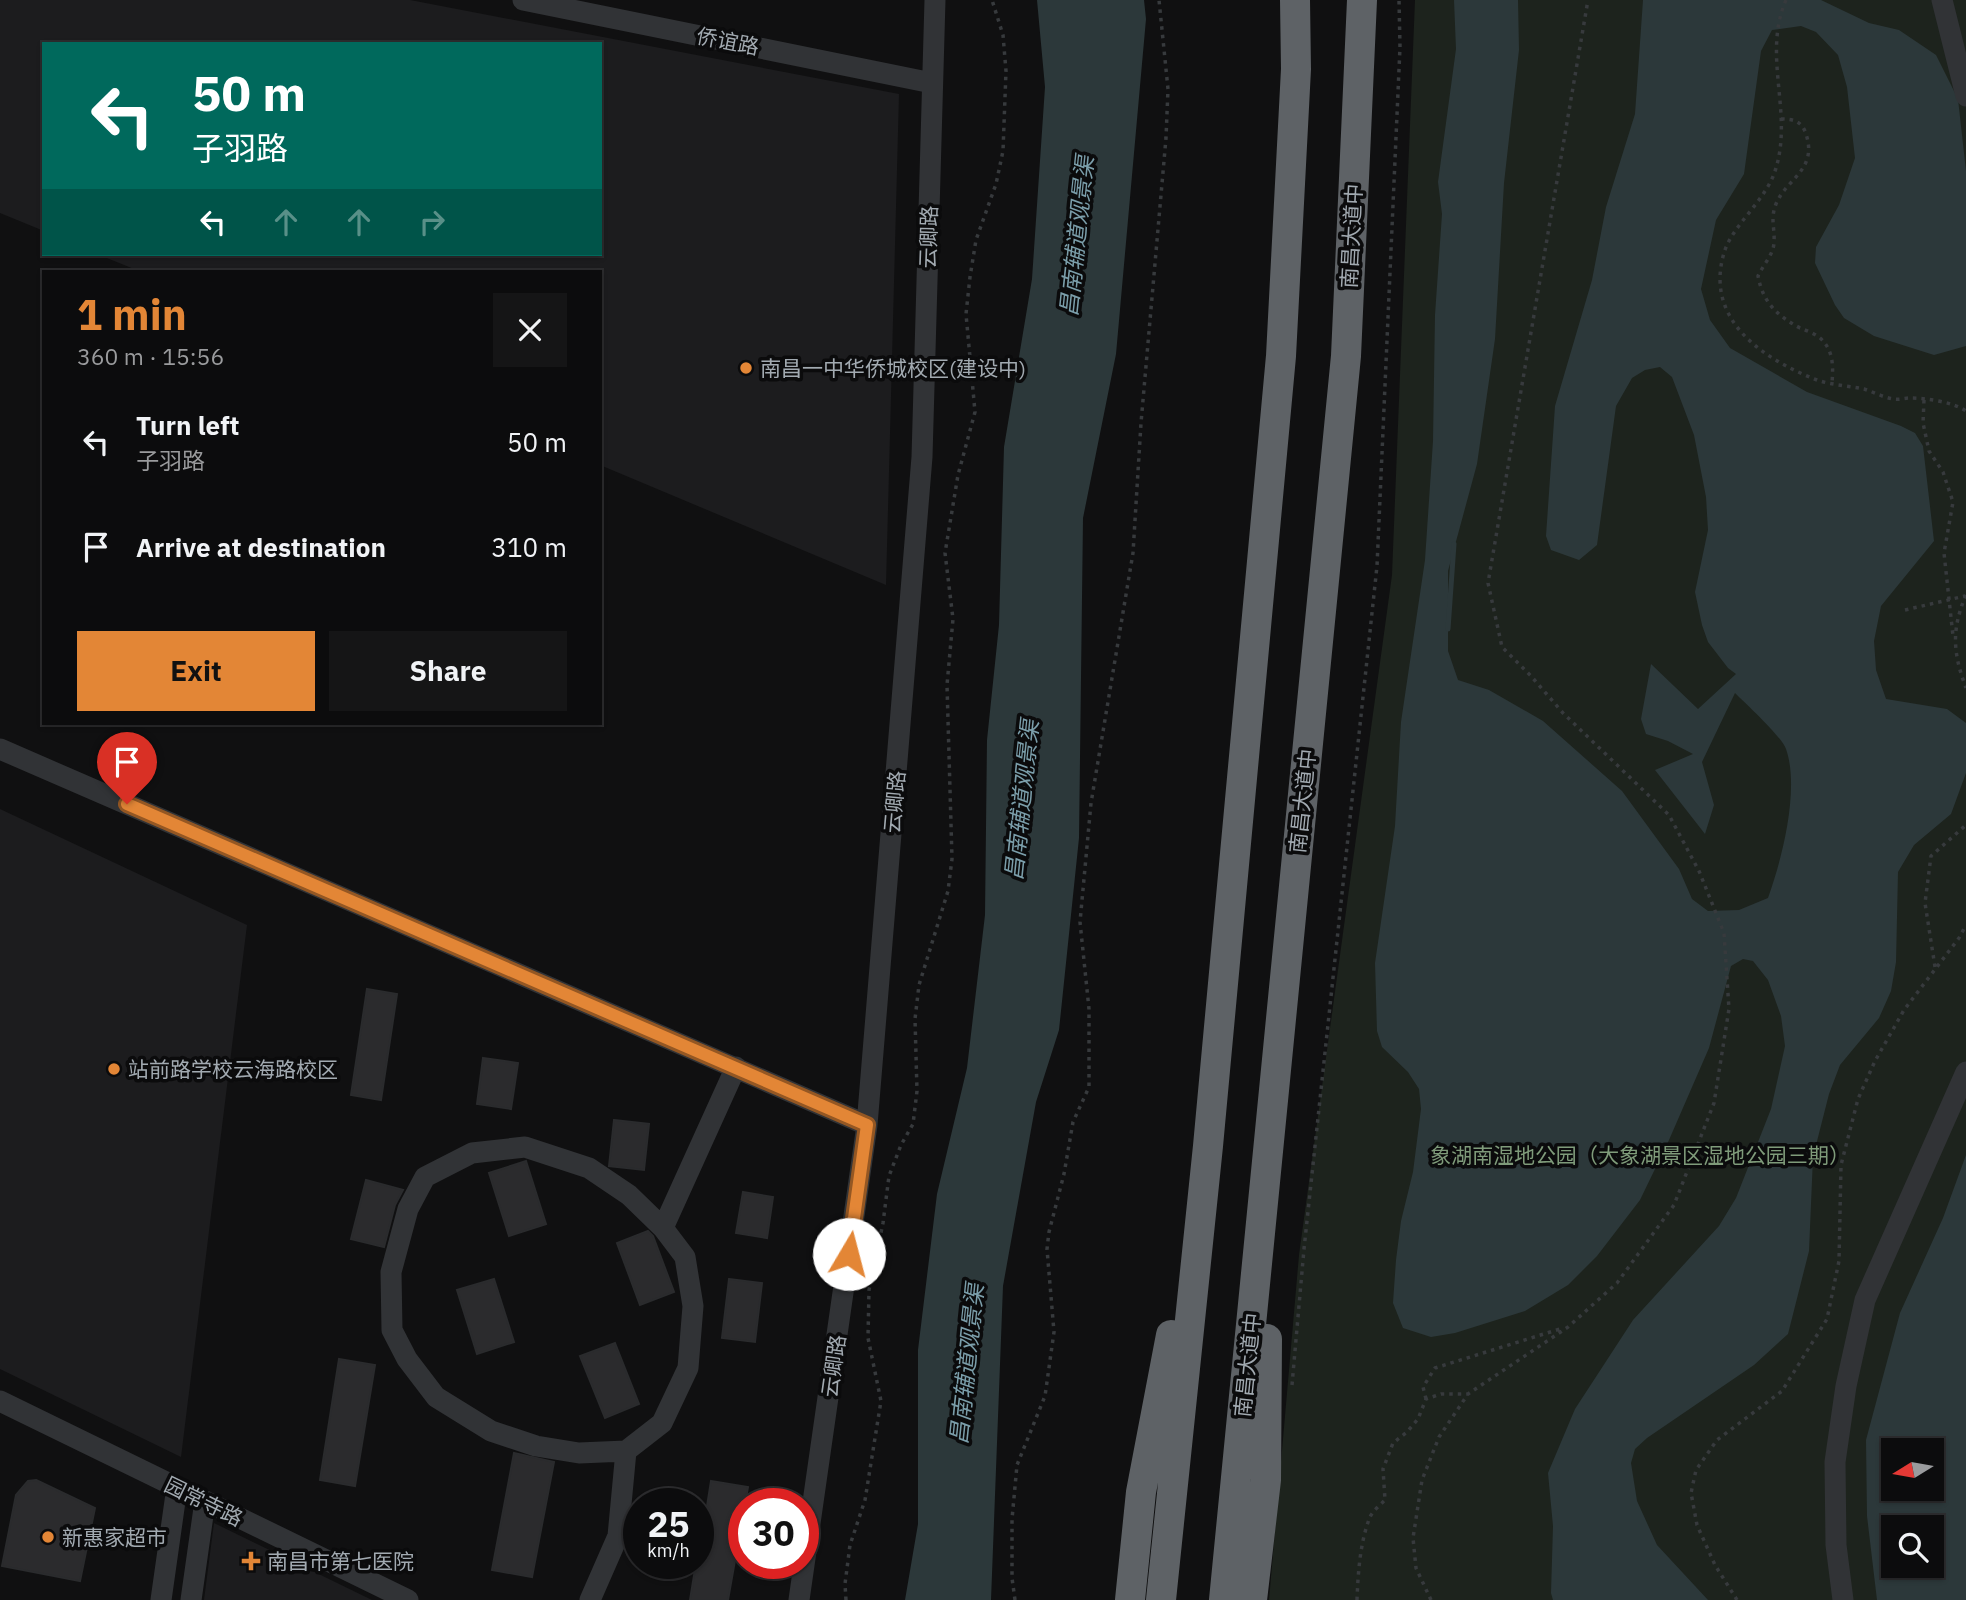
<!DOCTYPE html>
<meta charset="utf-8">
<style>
body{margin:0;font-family:"IBM Plex Sans","Noto Sans SC",sans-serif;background:#151516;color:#f1f3f6;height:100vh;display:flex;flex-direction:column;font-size:26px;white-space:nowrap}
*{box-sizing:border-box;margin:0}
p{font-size:23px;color:#9a9b9d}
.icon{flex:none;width:38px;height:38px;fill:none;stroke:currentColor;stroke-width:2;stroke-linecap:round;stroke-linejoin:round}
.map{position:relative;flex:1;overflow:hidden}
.sheet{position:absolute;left:42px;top:270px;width:560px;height:455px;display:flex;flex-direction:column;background:#0c0c0d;border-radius:0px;box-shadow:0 2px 5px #0004,0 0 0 2px #2c2c2e}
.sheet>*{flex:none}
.hud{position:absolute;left:42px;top:42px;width:560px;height:214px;border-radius:0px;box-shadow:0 2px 5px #0004,0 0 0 2px #2c2c2e;background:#00695c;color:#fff;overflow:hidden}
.needle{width:46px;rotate:259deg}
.tools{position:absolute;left:1881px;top:1438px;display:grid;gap:14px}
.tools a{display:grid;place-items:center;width:63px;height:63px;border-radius:0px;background:#0c0c0d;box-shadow:0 2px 5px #0004,0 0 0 2px #2c2c2e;font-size:35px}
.speed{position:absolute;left:623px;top:1488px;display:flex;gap:14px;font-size:35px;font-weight:700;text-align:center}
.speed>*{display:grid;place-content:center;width:91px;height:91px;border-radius:50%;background:#0c0c0d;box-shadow:0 2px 5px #0004,0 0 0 2px #2c2c2e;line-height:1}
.speed small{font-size:18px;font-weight:400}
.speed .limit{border:10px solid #d22;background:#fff;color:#111}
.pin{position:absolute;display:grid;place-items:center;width:60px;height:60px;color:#fff;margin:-72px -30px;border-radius:50% 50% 50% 0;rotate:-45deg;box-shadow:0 0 7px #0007}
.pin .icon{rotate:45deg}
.me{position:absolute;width:77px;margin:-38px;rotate:8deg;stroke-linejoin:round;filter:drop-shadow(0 0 5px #0008)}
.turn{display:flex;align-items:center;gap:24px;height:147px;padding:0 35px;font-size:32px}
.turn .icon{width:91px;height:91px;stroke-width:2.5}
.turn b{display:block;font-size:49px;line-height:60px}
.lanes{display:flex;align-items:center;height:66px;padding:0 35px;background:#0003;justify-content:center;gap:35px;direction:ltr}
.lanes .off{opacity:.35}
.round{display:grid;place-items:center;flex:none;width:74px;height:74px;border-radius:0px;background:#151516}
.head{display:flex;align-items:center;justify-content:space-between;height:119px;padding:0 35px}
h1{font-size:42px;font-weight:800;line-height:52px;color:#e38636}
.primary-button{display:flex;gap:14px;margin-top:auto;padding:14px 35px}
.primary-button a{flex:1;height:80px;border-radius:0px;background:#e38636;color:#111;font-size:28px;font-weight:800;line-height:80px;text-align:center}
.primary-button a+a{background:#151516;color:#f1f3f6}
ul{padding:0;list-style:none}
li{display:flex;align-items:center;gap:21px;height:105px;padding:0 35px}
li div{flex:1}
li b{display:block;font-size:26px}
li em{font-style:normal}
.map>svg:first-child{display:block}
</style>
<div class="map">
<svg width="1966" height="1600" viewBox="0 0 1966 1600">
<rect width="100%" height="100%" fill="#101011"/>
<path fill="#1c1c1e" d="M0 0H410L899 94 886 585 600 465V271H139L97 254H600V44H44V231L0 213Z
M0 809 247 925 181 1457 0 1369Z
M214 1523 372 1600H204Z"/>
<path fill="#1d231d" d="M1415 0H1966V1225L1874 1449 1886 1600H1269L1299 1255 1392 575Z"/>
<path fill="#2c383a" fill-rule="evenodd" d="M1037 0H1144L1146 19 1116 354 1083 518 1079 838 1059 1030 1036 1102 1003 1286 991 1600H905L918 1524V1350L937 1194 967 1068 985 915 987 740 999 625 1004 447 1032 279 1045 87Z
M1454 0H1518L1519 50 1504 183 1495 339 1477 464 1448 571V651L1458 680 1489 690 1543 721 1622 791 1679 869 1692 899 1708 911 1739 910 1768 898C1782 859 1800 789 1786 749 1782 737 1746 704 1735 693L1702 762 1714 805 1705 834 1655 770 1693 754 1668 741 1646 734 1641 719 1651 664 1698 709 1736 674 1728 668 1708 642 1702 625 1695 592 1708 530 1706 497 1694 435 1672 377 1660 367 1645 370 1632 378 1616 406 1597 545 1579 560 1551 550 1546 536 1555 406 1592 280 1606 207 1635 114 1643 0H1821L1869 23 1899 30 1936 55 1958 99 1966 171V346L1934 355 1874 336 1844 318 1835 305 1815 263 1816 247 1839 205 1855 158 1847 87 1838 55 1816 32 1801 26 1772 30 1761 51 1744 174 1716 220 1701 289 1710 320 1730 348 1807 392 1901 426 1915 433 1923 446 1934 541 1881 606 1874 641 1876 670 1886 699 1947 709 1966 723V773L1951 814 1914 845 1898 872 1896 962 1891 991 1879 1018 1840 1065 1829 1094 1813 1157 1809 1251 1788 1334 1754 1365 1647 1438 1635 1449 1631 1463 1637 1501 1657 1545 1708 1600H1553L1551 1593 1553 1526 1548 1473 1575 1409 1633 1320 1719 1226 1736 1198 1771 1109 1785 1046 1781 1016 1768 980 1753 961 1743 959 1731 966 1709 1048 1669 1140 1640 1200 1597 1256 1568 1285 1525 1311 1455 1333 1431 1337 1403 1328 1393 1303 1396 1260 1401 1221 1413 1172 1421 1109 1419 1089 1408 1072 1382 1047 1377 1031 1375 963 1395 826 1401 722 1425 560 1433 441 1435 315 1442 214 1438 182 1456 49Z
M1966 1155V1600H1877L1867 1516 1866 1440 1900 1313 1943 1218ZM1894 1451H1932V1489H1894ZM1894 1528H1932V1566H1894Z"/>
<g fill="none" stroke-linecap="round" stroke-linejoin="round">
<path stroke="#2c383a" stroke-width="5" d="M1448 629 1454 544"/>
</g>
<path fill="#2b2b2d" stroke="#2a2b2d" stroke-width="2" d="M367 989 397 994 381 1100 351 1095Z
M483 1058 518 1063 511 1109 477 1104Z
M614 1120 649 1124 644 1170 609 1166Z
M526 1161 546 1224 509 1236 489 1173Z
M366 1180 403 1190 395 1205 384 1247 351 1239Z
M743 1192 773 1197 767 1238 736 1233Z
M648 1231 653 1236 674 1292 640 1305 617 1243Z
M494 1279 514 1342 477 1354 457 1290Z
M729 1279 762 1283 755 1342 722 1338Z
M615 1343 639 1404 605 1418 580 1356Z
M339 1359 375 1365 355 1486 320 1480Z
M514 1453 554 1462 532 1577 492 1570Z
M36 1480 95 1508 80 1581 2 1566 16 1495 28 1481Z
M711 1481 748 1487 728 1600H690L696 1563H698Z"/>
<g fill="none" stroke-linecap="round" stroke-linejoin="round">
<path stroke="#373a3d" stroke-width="3.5" stroke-dasharray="3.5 5" stroke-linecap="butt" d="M1786 0C1762 55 1793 112 1776 168 1767 200 1732 225 1724 253 1704 320 1763 359 1817 380 1832 385 1849 386 1864 389 1874 392 1884 398 1894 399 1899 400 1905 398 1910 398 1926 398 1953 402 1966 411
M1781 119C1793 119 1802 121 1806 134 1818 170 1786 179 1776 204 1770 219 1775 228 1774 242 1774 254 1763 265 1758 276 1763 302 1776 315 1800 328 1808 331 1818 335 1823 341 1834 353 1833 369 1832 383
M1924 400 1923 423 1929 451 1943 472 1953 502 1944 553 1953 636
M1966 595C1951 630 1953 653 1966 688
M1905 610 1965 596
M1935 967 1925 903 1931 856 1966 825
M1292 1385 1304 1249 1377 566 1400 47 1399 0
M1426 1399 1423 1387 1435 1368 1563 1328
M846 1600 845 1584 850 1545 865 1500 881 1401 868 1338 869 1290 883 1223 889 1176 901 1145 913 1124 917 1091 915 1019 919 985 948 891 952 859 947 685 953 619 945 553 958 475 975 412 966 314 970 277 976 240 996 184 1003 151 1006 71 1003 35 992 0
M1015 1600 1012 1578V1519L1017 1465 1045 1396 1054 1332 1047 1249 1049 1232 1064 1174 1073 1122 1089 1087V1009L1080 922 1091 803 1133 553 1141 423 1166 138 1168 89 1159 0
M1357 1600C1358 1573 1360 1542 1370 1517 1373 1511 1380 1505 1385 1500L1383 1469 1393 1443 1407 1432 1418 1419 1426 1399 1441 1394H1468
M1431 1600 1416 1568 1413 1538 1422 1480 1439 1437 1468 1394 1568 1327 1617 1283 1674 1205 1714 1103 1729 1009 1724 933 1699 871 1669 815 1563 713 1531 676 1502 647 1488 583 1588 0
M1737 1600 1715 1565 1697 1525 1691 1493 1696 1470 1717 1440 1782 1391 1827 1319 1839 1261 1841 1165 1858 1099 1875 1061 1904 1010 1959 938 1966 925"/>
<path stroke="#313336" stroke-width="21" d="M523 0 932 83
M1942 0 1966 96
M0 749 867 1125
M525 1147 589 1168 629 1195 663 1228 685 1257 693 1306 688 1368 662 1423 626 1451 579 1453 536 1446 491 1431 436 1397 407 1359 392 1330 391 1272 408 1209 425 1177 472 1153Z
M663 1228 736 1067
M0 1401 408 1600
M161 1600 177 1487
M191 1600 205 1501
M590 1600 618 1536 626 1451
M799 1600 867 1125 922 457 935 0
M1843 1600 1836 1545 1835 1462 1846 1386 1865 1300 1966 1072"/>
<path stroke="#5e6266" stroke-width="30" d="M1130 1600 1141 1492 1171 1335
M1161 1600 1208 1146 1281 356 1296 69 1295 0
M1224 1600 1346 356 1362 0
M1252 1600 1266 1480 1267 1339"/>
</g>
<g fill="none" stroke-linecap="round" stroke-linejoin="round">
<g stroke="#945723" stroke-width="18">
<path id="route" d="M127 804 867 1125 849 1254"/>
</g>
<use href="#route" stroke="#e38636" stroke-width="12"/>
</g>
<g fill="#e38636" stroke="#0b0b0c" stroke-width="2.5">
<circle cx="746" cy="368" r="7"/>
<circle cx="114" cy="1069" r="7"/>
<circle cx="48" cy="1537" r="7"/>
<path d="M247.5 1550.5h7v7h7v7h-7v7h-7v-7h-7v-7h7z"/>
</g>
<g text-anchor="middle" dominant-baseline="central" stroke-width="7" stroke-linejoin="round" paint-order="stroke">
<g font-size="21" fill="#a2aab1" stroke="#0b0b0c">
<text transform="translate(728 41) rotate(11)">侨谊路</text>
<text transform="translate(1351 236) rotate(-87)">南昌大道中</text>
<text transform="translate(928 237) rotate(-88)">云卿路</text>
<text transform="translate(1302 801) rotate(-84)">南昌大道中</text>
<text transform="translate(894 802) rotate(-85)">云卿路</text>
<text transform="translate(1247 1365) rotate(-84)">南昌大道中</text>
<text transform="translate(833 1366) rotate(-82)">云卿路</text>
<text transform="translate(204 1501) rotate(26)">园常寺路</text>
</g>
<g font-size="21" fill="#a2aab1" stroke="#0b0b0c" text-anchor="start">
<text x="760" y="368">南昌一中华侨城校区(建设中)</text>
<text x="128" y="1069">站前路学校云海路校区</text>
<text x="62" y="1537">新惠家超市</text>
<text x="267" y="1561">南昌市第七医院</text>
</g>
<g font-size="21" fill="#7f9b7a" stroke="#0b0b0c">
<text x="1640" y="1155">象湖南湿地公园（大象湖景区湿地公园三期）</text>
</g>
<g font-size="23" font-style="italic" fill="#7b9eaa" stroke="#0b0b0c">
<text transform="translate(1076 236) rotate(-84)">昌南辅道观景渠</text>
<text transform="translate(1021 800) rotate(-84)">昌南辅道观景渠</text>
<text transform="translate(966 1364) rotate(-84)">昌南辅道观景渠</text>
</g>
</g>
</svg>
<div class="tools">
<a><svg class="needle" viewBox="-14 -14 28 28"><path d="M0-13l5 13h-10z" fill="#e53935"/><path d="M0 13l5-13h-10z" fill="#9a9b9d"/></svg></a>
<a><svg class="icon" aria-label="search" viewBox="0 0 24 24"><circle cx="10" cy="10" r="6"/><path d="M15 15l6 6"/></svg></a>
</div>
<div class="speed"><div>25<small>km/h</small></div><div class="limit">30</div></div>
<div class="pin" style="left:127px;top:804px;background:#d93025"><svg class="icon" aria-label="arrive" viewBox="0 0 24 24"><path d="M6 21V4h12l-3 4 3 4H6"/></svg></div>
<svg class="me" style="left:849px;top:1254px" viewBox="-20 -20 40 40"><circle r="19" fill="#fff"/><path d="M0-13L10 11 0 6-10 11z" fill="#e38636"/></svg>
<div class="hud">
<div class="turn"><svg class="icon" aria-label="left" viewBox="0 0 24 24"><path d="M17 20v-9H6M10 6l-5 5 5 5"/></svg><div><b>50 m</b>子羽路</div></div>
<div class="lanes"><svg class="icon" aria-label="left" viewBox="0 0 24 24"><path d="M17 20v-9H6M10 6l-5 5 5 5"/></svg><svg class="icon off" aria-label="ahead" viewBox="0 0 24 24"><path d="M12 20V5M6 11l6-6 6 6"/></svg><svg class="icon off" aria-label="ahead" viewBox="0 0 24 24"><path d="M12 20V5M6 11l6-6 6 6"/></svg><svg class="icon off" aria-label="right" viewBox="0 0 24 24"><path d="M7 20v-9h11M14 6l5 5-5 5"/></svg></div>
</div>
<section class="sheet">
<div class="head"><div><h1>1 min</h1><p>360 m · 15:56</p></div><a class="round"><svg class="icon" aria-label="close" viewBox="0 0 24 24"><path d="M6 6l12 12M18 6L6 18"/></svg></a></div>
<ul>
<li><svg class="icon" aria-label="left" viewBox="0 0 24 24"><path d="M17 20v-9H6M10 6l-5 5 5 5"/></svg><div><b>Turn left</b><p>子羽路</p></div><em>50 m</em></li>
<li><svg class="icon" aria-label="arrive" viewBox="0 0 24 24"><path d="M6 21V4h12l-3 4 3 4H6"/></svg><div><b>Arrive at destination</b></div><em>310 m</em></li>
</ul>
<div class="primary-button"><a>Exit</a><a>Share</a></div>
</section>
</div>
